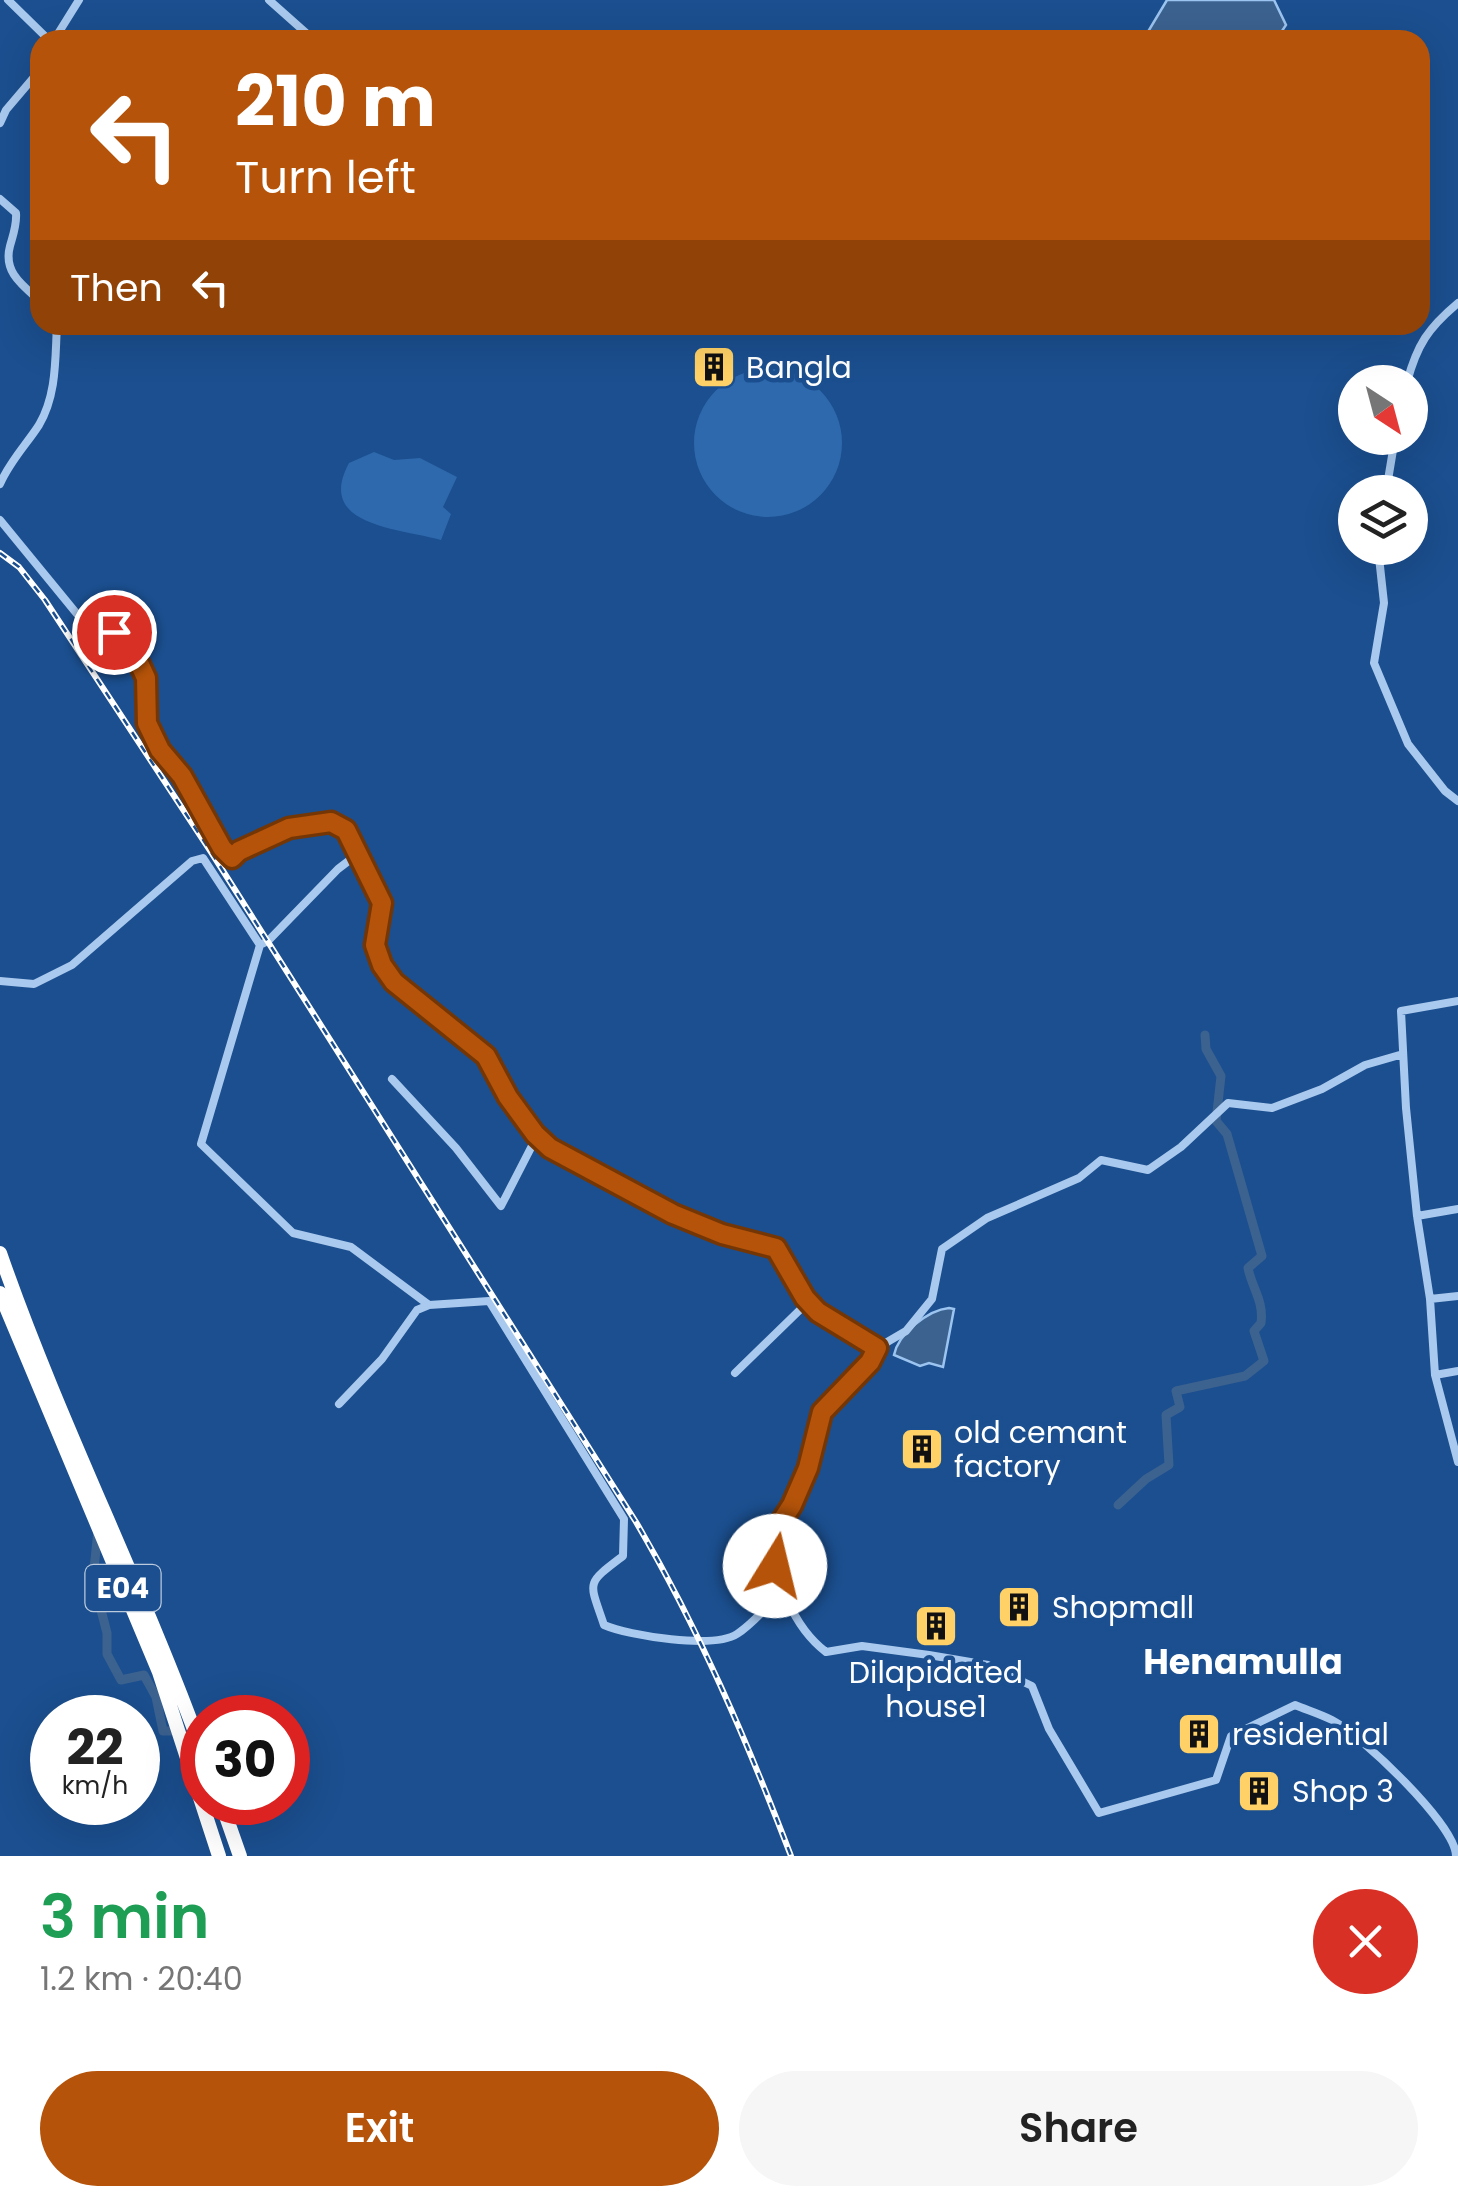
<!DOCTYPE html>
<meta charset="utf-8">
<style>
body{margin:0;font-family:Poppins,sans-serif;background:#f6f6f6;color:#222;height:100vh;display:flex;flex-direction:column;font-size:38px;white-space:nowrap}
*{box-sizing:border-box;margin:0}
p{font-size:32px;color:#767676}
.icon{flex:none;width:55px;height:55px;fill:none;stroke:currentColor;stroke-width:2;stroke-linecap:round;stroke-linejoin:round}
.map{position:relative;height:1856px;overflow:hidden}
.details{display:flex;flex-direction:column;background:#fff;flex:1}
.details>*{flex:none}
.hud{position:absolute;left:30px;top:30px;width:1400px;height:305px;border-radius:30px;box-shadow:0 10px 40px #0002;background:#b45309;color:#fff;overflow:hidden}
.needle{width:65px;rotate:144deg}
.controls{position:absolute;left:1338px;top:365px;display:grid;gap:20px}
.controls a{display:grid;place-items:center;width:90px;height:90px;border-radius:50%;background:#fff;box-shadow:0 10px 40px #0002;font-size:50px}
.speed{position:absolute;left:30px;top:1695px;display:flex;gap:20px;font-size:50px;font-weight:700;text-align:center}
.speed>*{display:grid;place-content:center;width:130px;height:130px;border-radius:50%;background:#fff;box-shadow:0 10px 40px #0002;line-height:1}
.speed small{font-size:25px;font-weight:400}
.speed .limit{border:15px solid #d22;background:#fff;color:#111}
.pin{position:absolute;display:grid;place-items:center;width:85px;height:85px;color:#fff;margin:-42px;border:5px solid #fff;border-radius:50%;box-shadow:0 2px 10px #0007}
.me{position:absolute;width:110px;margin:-55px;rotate:9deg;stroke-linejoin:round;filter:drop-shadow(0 0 8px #0008)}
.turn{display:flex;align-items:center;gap:35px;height:210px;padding:0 40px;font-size:45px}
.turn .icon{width:130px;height:130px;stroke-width:2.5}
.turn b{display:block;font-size:70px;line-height:85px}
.then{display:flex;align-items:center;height:95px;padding:0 40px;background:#0003;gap:20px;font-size:38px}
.round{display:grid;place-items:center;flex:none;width:105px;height:105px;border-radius:52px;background:#f6f6f6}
.headline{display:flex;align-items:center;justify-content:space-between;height:170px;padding:0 40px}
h1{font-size:60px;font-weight:600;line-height:75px;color:#1e9e55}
.cta{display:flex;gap:20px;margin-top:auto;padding:20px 40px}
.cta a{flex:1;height:115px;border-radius:60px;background:#b45309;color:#fff;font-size:40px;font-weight:600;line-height:115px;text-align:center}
.cta a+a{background:#f6f6f6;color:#222}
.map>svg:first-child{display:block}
</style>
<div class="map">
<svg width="1458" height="1856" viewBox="0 0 1458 1856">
<rect width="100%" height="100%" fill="#1b4f8f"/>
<path fill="#2e69ad" d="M694 443a74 74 0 1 1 148 0a74 74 0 1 1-148 0Z
M374 452 394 460 420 458 457 477 443 507 451 514 441 540C398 528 315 526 349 463Z"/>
<path fill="#3c6290" stroke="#9cc4f0" stroke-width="2.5" d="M1167 0H1274L1286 25 1276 40H1143Z
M949 1308 954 1309 943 1367 929 1363 920 1366 894 1355C898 1334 928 1310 949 1308Z"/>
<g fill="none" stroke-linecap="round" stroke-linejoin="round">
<path stroke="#3c6290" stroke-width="9" d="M1118 1505 1146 1479 1169 1465 1166 1415 1180 1407 1176 1391 1245 1376 1264 1361 1254 1331 1261 1323C1264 1301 1252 1288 1248 1268L1262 1256 1227 1134 1216 1121 1221 1076 1206 1049 1205 1035
M98 1530 93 1579 107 1633V1654L121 1680 144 1675 156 1697 163 1731H170"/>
<path stroke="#a9c9ee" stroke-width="8" d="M8 0 49 40
M269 0 314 40
M54 40 79 0
M0 123 6 110 40 70
M0 199 16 213C17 225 13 235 10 246 3 272 22 285 40 301
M1407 382C1417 345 1428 328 1458 303
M0 484C10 461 26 445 39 425 57 394 55 359 57 325
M1386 492 1395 438
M0 520 77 614 115 632 126 653 140 665 146 678 147 723 160 749 182 776 223 848 232 858 239 851 289 828 331 822 345 830 381 903 375 945 382 965 394 982 486 1056 508 1097 535 1134 550 1148 645 1196 673 1215 722 1235 762 1242 775 1248 805 1298 817 1312 877 1348
M1378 548 1384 603 1374 663 1408 744 1445 791 1458 801
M260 945 201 1144 293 1233 351 1247 429 1305 489 1301 624 1519 623 1556C585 1585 589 1580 604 1625 629 1636 714 1649 737 1634 754 1623 769 1604 784 1590
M0 981 34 984 72 965 192 861 203 858 260 945 268 941 338 869 359 853
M1458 1001 1401 1011 1406 1108 1417 1216 1430 1299 1435 1375 1458 1462
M1403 1054 1365 1065 1322 1089 1272 1108 1228 1103 1181 1147 1148 1170 1101 1160 1079 1178 987 1218 942 1249 932 1299 906 1331 877 1348 870 1362 822 1412 808 1468 792 1505 770 1539C778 1581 791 1625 826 1652L862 1646 929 1655 988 1665 1032 1686 1049 1729 1099 1813 1216 1780 1231 1736 1295 1705C1307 1710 1320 1714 1332 1720 1361 1735 1456 1825 1456 1856
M392 1079 456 1148 501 1206 537 1136
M1417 1216 1458 1209
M1430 1299 1458 1296
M735 1373 808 1302
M1435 1375 1458 1371
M339 1404 382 1359 417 1310 429 1305"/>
<path stroke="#fff" stroke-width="14" d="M0 1253C59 1423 141 1583 202 1751
M0 1293 159 1672 219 1856
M221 1802 240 1856"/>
<g stroke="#fff" stroke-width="6">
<path id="rail" d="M0 553 19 567 45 600 211 852 636 1522C699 1629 747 1741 791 1856"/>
</g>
<use href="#rail" stroke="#1b4f8f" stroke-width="2.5" stroke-dasharray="8" stroke-linecap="butt"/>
</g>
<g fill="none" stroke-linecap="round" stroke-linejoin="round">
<g stroke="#753606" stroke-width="25">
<path id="route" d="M114 632 126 652 140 665 146 678 147 723 160 750 182 776 222 848 232 858 239 851 289 828 331 822 346 830 382 903 375 945 382 965 394 982 486 1056 508 1097 535 1134 550 1148 673 1214 722 1234 776 1248 805 1298 818 1312 877 1348 870 1362 822 1412 808 1468 792 1505 770 1539 775 1566"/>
</g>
<use href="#route" stroke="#b45309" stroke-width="18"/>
</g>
<defs>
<g id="building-square" transform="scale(2.25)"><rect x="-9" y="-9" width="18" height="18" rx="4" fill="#ffd166" stroke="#1b4f8f"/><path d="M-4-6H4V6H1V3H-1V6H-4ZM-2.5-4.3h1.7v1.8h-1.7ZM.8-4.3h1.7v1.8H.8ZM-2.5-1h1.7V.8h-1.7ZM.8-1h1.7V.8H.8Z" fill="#111"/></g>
</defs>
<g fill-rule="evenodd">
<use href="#building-square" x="714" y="367"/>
<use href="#building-square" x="922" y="1449"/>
<use href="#building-square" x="1019" y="1607"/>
<use href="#building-square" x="936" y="1626"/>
<use href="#building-square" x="1199" y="1734"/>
<use href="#building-square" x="1259" y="1791"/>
</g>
<g text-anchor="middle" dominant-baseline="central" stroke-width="9" stroke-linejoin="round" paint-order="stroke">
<rect fill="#1b4f8f" stroke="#bbcadd" stroke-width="2.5" x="85.5" y="1565" width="75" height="46" rx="8"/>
<g font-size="28" font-weight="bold" fill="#fff">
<text x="123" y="1588">E04</text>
</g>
<g font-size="30" fill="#fff" stroke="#1b4f8f" text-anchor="start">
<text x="746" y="367">Bangla</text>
<text x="954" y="1432">old cemant<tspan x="954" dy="34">factory</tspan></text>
<text x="1052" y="1607">Shopmall</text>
<text x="936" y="1672" text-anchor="middle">Dilapidated<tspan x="936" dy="34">house1</tspan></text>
<text x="1232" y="1734">residential</text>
<text x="1292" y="1791">Shop 3</text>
</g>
<g font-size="35" font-weight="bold" fill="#fff" stroke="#1b4f8f">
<text x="1243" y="1661">Henamulla</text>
</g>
</g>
</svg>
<div class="controls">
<a><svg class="needle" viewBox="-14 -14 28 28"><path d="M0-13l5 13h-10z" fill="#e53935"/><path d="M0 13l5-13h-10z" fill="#767676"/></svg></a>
<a><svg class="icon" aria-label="layers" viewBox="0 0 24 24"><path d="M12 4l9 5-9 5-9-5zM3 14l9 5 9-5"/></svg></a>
</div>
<div class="speed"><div>22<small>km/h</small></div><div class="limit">30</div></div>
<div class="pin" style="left:114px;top:632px;background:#d93025"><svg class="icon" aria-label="arrive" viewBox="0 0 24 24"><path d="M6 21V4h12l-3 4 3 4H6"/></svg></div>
<svg class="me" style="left:775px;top:1566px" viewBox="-20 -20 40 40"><circle r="19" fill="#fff"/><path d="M0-13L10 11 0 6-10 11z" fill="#b45309"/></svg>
<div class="hud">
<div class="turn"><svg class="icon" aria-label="left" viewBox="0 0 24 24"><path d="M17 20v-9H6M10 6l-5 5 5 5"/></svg><div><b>210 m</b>Turn left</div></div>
<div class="then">Then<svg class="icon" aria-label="left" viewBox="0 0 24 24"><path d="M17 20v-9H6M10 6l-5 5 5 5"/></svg></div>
</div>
</div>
<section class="details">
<div class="headline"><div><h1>3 min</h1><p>1.2 km · 20:40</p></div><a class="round" style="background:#d93025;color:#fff"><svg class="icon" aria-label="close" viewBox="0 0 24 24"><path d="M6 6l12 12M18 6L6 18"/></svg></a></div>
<div class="cta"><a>Exit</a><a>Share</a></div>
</section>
